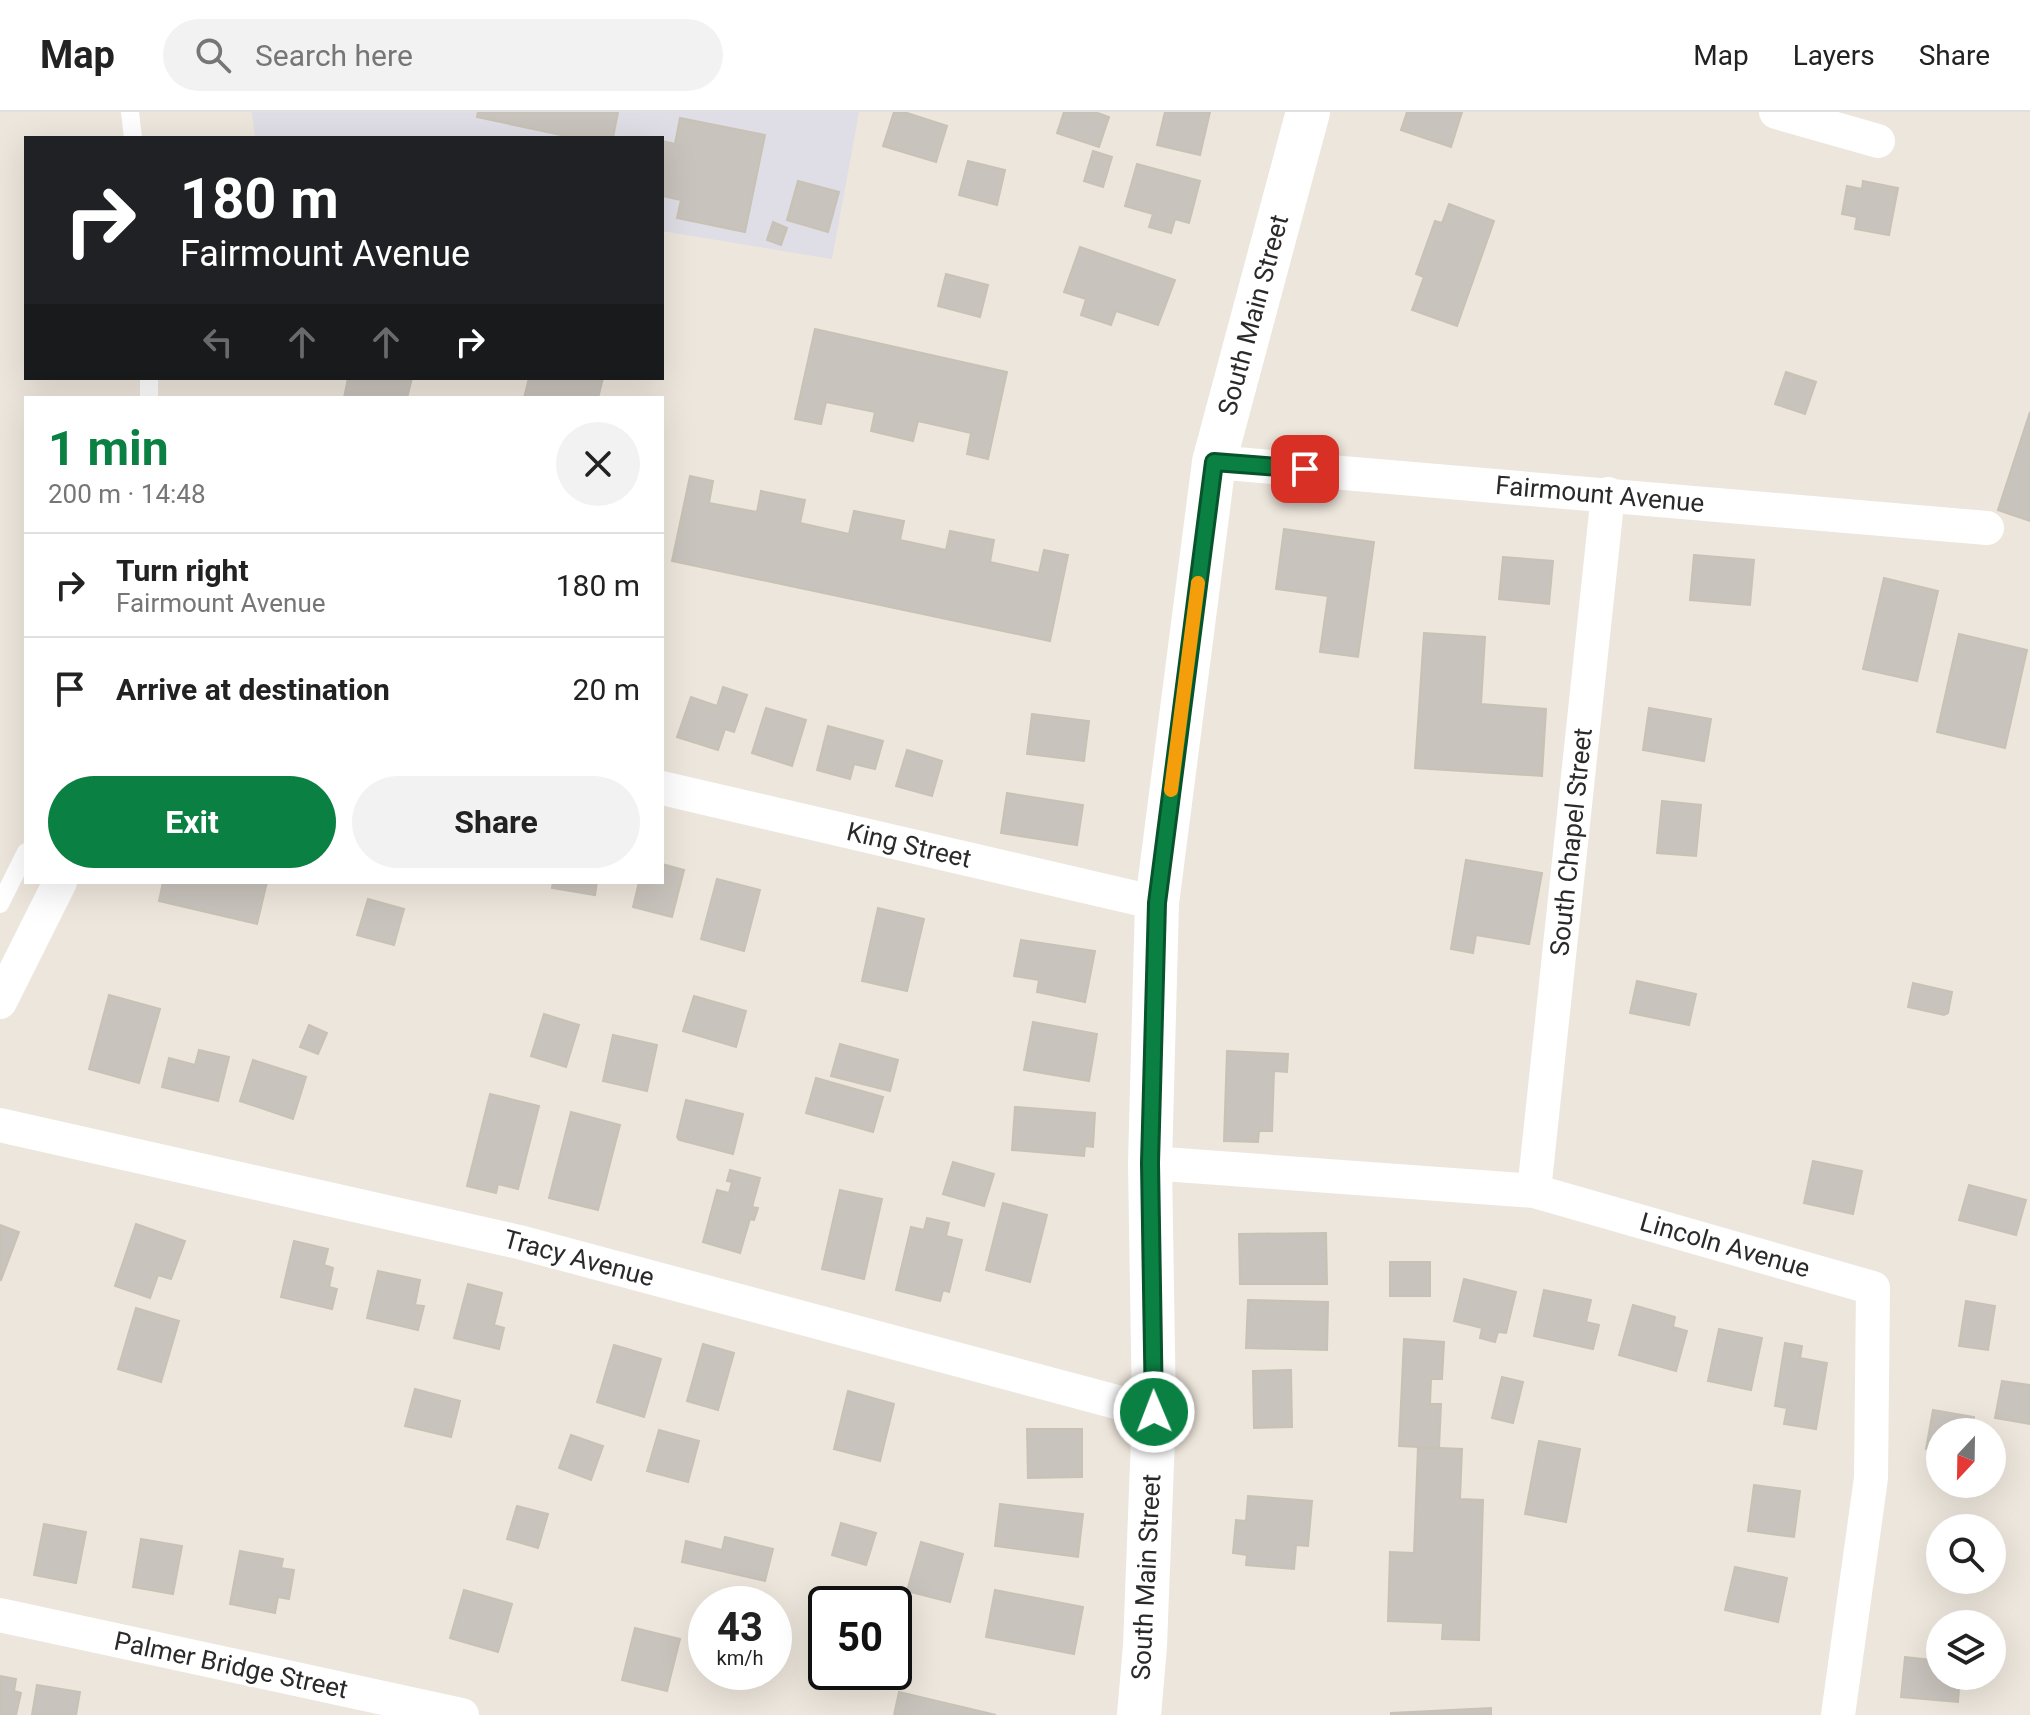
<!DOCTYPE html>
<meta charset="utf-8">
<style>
body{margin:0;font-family:Roboto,sans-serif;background:#f2f2f2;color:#222;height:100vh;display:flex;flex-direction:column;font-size:30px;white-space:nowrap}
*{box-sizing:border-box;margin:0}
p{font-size:26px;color:#767676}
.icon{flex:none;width:44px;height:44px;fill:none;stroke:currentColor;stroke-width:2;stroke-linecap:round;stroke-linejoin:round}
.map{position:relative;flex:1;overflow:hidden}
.panel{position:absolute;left:24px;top:284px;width:640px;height:488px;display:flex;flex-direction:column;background:#fff;border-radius:0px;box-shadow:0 8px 32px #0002}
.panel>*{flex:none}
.top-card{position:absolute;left:24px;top:24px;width:640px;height:244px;border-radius:0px;box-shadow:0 8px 32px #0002;background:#202124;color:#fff;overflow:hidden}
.needle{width:52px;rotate:202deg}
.controls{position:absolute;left:1926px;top:1306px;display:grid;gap:16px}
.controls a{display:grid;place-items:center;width:80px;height:80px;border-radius:50%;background:#fff;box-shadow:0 8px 32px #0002;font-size:40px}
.speed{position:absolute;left:688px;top:1474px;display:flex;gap:16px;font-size:40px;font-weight:700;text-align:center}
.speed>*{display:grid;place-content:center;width:104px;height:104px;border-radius:50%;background:#fff;box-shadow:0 8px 32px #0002;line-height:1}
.speed small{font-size:20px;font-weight:400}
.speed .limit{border:4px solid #111;border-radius:12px;background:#fff;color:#111}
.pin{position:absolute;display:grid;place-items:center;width:68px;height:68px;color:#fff;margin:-34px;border-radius:16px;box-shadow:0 4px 12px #0006}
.me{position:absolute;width:88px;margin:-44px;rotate:359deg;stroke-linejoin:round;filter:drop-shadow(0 0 6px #0008)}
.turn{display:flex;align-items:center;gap:28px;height:168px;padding:0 24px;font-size:36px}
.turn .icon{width:104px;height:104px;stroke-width:2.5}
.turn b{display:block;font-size:56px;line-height:68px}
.lanes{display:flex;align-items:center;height:76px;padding:0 24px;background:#0003;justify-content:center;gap:40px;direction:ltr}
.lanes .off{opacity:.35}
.round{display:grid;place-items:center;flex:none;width:84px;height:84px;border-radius:42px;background:#f2f2f2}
.headline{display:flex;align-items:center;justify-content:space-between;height:136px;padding:0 24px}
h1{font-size:48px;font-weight:700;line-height:60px;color:#0b8043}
.primary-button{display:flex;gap:16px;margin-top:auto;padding:16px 24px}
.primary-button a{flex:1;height:92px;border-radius:48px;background:#0b8043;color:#fff;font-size:32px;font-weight:700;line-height:92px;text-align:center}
.primary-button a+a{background:#f2f2f2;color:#222}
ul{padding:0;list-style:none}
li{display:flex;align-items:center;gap:24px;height:104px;padding:0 24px;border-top:2px solid #e0e0e0}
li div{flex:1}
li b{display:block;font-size:30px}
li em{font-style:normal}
header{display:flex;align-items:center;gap:48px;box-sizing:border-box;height:112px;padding:0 40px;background:#fff;border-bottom:2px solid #e0e0e0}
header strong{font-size:38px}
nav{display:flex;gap:44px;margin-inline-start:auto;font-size:28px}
.search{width:560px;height:72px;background:#f2f2f2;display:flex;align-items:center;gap:20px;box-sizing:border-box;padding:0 28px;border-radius:44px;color:#767676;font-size:30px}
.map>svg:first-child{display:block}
</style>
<header>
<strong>Map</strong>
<div class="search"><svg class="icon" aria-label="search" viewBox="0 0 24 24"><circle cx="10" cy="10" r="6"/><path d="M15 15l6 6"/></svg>Search here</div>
<nav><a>Map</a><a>Layers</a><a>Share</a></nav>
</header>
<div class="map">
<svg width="2030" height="1603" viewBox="0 0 2030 1603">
<rect width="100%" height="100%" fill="#ede6dc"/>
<path fill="#dfdde5" d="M252 0H859L832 147 662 119V26H255Z"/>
<path fill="#c8c3bc" stroke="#c8c2b6" stroke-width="2" d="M478 0H618L613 26H575L477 5Z
M894 0H904L947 14 936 50 883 34Z
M1064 0H1095L1109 5 1099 35 1057 21Z
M1165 0H1210L1200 43 1157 33Z
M1407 0H1462L1451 35 1401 18Z
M680 6 765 23 745 120 677 106 681 88 662 84V29L675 32Z
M1093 39 1112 45 1103 75 1084 69Z
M968 49 1005 58 997 93 959 83Z
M1137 52 1200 69 1189 111 1175 107 1171 121 1149 115 1153 102 1125 94Z
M798 69 839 80 828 120 787 108Z
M1863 69 1898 76 1889 123 1855 117 1857 105 1842 102 1847 74 1862 77Z
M1449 92 1494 109 1457 214 1412 198 1424 165 1416 162 1435 109 1442 111Z
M773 110 787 116 781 133 767 128Z
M1080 135 1175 168 1158 213 1116 199 1111 213 1081 203 1086 187 1064 180Z
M946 162 988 173 980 205 938 194Z
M815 217 1007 260 988 347 967 342 971 321 918 309 913 329 871 319 875 300 826 290 821 312 795 307Z
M1786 260 1816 270 1805 302 1775 292Z
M348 266H412L407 286H344Z
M529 266H603L598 286H524Z
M2030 300V409L1998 398Z
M690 364 713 369 709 391 757 400 761 379 805 388 800 411 849 422 854 399 904 409 900 428 946 438 950 419 994 428 990 450 1039 461 1044 438 1068 443 1050 529 672 449Z
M1284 417 1374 430 1358 545 1320 540 1328 484 1276 477Z
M1694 443 1754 448 1750 493 1690 488Z
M1503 445 1553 449 1549 492 1499 487Z
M1884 466 1938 479 1917 569 1863 557Z
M1424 521 1485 525 1481 592 1546 597 1542 664 1415 656Z
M1959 522 2027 538 2005 636 1937 620Z
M723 575 747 583 734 620 725 617 718 638 677 625 691 585 717 594Z
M766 596 806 608 792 654 752 641Z
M1649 596 1711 607 1704 649 1643 638Z
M1032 602 1089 609 1084 649 1027 642Z
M828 614 883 629 875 657 854 652 850 667 817 658Z
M907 638 942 649 932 684 896 674Z
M1007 681 1083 693 1077 733 1001 721Z
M1662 689 1701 693 1696 744 1657 741Z
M1466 748 1542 761 1529 832 1476 823 1473 841 1451 837Z
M662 752 684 758 672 805 633 795 639 770H662Z
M717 767 760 778 744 839 701 827Z
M163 770H267L257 812 159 789Z
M553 770H597L595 783 552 776Z
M368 787 404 797 394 833 357 823Z
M878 796 924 807 907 879 862 869Z
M1021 828 1095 839 1085 890 1037 880 1039 868 1014 864Z
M1637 869 1696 882 1689 913 1630 901Z
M1913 871 1952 880 1948 901 1944 903 1908 895Z
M109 883 160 897 139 971 89 957Z
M694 884 746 899 736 935 683 919Z
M544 902 579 913 566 955 531 944Z
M1033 910 1097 922 1089 969 1024 958Z
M309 913 327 921 318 942 300 935Z
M613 923 657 933 647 979 603 969Z
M840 932 898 948 890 979 831 964Z
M199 938 229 945 218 989 162 975 169 946 195 953Z
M1227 939 1288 942 1287 960 1274 959 1272 1019H1259L1258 1030 1224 1029Z
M253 948 306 965 293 1007 240 989Z
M816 966 883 985 873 1020 806 1001Z
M490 982 539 994 518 1077 498 1072 496 1081 467 1074Z
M686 988 743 1002 733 1042 679 1028 677 1025Z
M1015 995 1095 1001 1093 1035 1085 1034 1084 1044 1012 1038Z
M571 1000 620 1013 598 1098 549 1086Z
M1813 1049 1862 1059 1853 1102 1804 1091Z
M953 1050 994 1062 984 1094 943 1082Z
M730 1058 760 1066 752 1095 758 1096 754 1108 750 1107 740 1141 703 1130 717 1078 729 1081 732 1070 727 1069Z
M1969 1073 2026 1088 2016 1123 1959 1108Z
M840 1078 882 1087 864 1167 822 1157Z
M1003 1091 1047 1103 1030 1170 986 1158Z
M927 1106 949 1111 946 1124 962 1128 949 1180 943 1178 940 1189 896 1178 911 1115 924 1118Z
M136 1112 185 1129 171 1167 158 1163 150 1186 115 1174Z
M0 1113 19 1120 1 1168 0 1167Z
M1326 1121 1327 1172H1240L1239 1122Z
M294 1129 328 1137 324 1153 333 1156 329 1175 337 1177 332 1197 281 1185Z
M1390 1150H1430V1184H1390Z
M378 1159 420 1168 415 1193 424 1194 418 1218 367 1206Z
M1464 1167 1516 1180 1506 1221 1498 1220 1495 1230 1480 1226 1482 1216 1454 1209Z
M468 1172 502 1181 494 1213 504 1216 499 1237 454 1226Z
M1544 1178 1591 1188 1586 1210 1599 1213 1593 1237 1534 1224Z
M1248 1188 1328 1190 1327 1238 1246 1236Z
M1966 1189 1995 1194 1988 1238 1959 1234Z
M1633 1193 1675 1205 1673 1215 1687 1219 1676 1259 1619 1243Z
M136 1196 179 1209 161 1270 118 1257Z
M1719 1217 1762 1226 1751 1278 1708 1269Z
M1404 1227 1444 1230 1442 1267H1431L1430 1292H1441L1439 1336 1399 1334Z
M1785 1231 1802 1234 1800 1246 1827 1251 1816 1317 1784 1312 1787 1296 1775 1294Z
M703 1232 734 1241 718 1298 687 1289Z
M614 1233 661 1247 644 1305 597 1290Z
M1291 1258 1292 1315 1254 1316 1253 1259Z
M1502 1265 1523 1270 1513 1311 1492 1306Z
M2002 1269 2030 1273V1312L1995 1306Z
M415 1277 460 1289 451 1325 405 1314Z
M848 1279 894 1292 880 1349 834 1337Z
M1933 1298 1974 1305 1971 1320H1940V1339L1926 1337Z
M1027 1317H1082V1365L1028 1366Z
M659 1318 699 1329 688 1370 647 1359Z
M571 1323 603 1334 591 1368 559 1356Z
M1539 1329 1580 1337 1566 1410 1525 1402Z
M1418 1335 1462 1337 1460 1387 1483 1388 1479 1528 1442 1527 1443 1511 1388 1509 1390 1440 1414 1441Z
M1754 1373 1800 1379 1794 1425 1748 1419Z
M1248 1384 1312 1389 1308 1434 1296 1433 1294 1457 1246 1453 1247 1443 1233 1441 1236 1408 1246 1409Z
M1000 1392 1083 1402 1078 1445 995 1434Z
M517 1394 548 1402 538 1436 507 1427Z
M841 1411 876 1421 866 1453 832 1443Z
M44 1412 86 1420 76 1471 34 1463Z
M725 1425 773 1437 765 1469 682 1450 686 1429 722 1438Z
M141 1427 182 1434 173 1482 133 1475Z
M921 1430 963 1442 950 1490 907 1479Z
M240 1439 283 1447 281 1456 294 1458 289 1487 278 1485 275 1501 230 1492Z
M1735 1455 1787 1466 1778 1510 1725 1498Z
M464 1478 512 1492 498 1540 450 1526Z
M995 1478 1083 1495 1074 1542 986 1525Z
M635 1516 680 1527 667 1579 622 1568Z
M1905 1545 1940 1549V1564H1960L1958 1590 1901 1585Z
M0 1564 16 1567 14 1579 21 1581 16 1603H0Z
M37 1573 80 1580 76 1603H32Z
M899 1580 996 1603H894Z
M1491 1596V1603H1391V1601Z"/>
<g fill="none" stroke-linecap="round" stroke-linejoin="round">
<path stroke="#fff" stroke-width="18" d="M130 0 133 26
M149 286V266
M0 792 26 740"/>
<path stroke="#fff" stroke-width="34" d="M1776 0 1878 29
M1214 350 1987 416
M662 676 1157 791
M0 890 60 770
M0 1013 519 1130 1154 1300
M1150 1051 1534 1079 1873 1176 1871 1366 1838 1603
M1534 1079 1608 382
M0 1503 462 1603"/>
<path stroke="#fff" stroke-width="44" d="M1139 1603 1145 1534 1154 1300 1150 1051 1157 791 1214 350 1308 0"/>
</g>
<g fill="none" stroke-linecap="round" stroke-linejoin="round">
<g stroke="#07532c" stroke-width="20">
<path id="route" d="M1154 1300 1150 1051 1157 791 1214 350 1305 357"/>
</g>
<use href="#route" stroke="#0b8043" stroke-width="14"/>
<path stroke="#f59e0b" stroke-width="14" d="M1171 678 1198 471"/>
</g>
<g text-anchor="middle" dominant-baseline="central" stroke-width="6" stroke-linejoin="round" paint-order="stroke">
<g font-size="26" fill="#2a2a2a" stroke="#fff">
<text transform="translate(1253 203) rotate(-75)">South Main Street</text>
<text transform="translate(1600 382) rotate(5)">Fairmount Avenue</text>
<text transform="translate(1571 730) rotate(-84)">South Chapel Street</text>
<text transform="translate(909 733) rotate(13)">King Street</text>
<text transform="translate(1725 1133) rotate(16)">Lincoln Avenue</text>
<text transform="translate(579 1146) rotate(15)">Tracy Avenue</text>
<text transform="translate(1146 1465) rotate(-87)">South Main Street</text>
<text transform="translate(231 1553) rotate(12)">Palmer Bridge Street</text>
</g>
</g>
</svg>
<div class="controls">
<a><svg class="needle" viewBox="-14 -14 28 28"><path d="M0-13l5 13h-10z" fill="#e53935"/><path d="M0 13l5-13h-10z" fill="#767676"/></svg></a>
<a><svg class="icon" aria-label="search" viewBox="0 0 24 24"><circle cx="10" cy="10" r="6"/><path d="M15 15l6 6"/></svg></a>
<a><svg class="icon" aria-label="layers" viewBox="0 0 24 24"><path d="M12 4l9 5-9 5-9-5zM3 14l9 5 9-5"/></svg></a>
</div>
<div class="speed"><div>43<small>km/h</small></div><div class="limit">50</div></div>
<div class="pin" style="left:1305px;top:357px;background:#d93025"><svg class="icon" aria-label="arrive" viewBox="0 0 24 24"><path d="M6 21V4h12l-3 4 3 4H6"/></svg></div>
<svg class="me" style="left:1154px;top:1300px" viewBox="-20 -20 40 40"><circle r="17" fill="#0b8043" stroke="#fff" stroke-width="3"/><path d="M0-11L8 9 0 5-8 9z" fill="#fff"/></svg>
<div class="top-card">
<div class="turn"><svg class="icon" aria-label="right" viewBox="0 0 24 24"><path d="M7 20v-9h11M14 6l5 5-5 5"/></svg><div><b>180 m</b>Fairmount Avenue</div></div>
<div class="lanes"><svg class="icon off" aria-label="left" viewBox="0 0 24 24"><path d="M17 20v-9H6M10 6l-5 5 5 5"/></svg><svg class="icon off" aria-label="ahead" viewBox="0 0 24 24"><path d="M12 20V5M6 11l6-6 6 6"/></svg><svg class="icon off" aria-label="ahead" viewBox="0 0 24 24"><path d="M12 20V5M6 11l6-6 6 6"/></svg><svg class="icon" aria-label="right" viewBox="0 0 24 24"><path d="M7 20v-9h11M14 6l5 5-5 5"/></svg></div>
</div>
<section class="panel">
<div class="headline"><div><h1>1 min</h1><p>200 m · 14:48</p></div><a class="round"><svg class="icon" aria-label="close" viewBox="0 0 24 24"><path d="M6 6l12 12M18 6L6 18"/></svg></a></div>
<ul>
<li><svg class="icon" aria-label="right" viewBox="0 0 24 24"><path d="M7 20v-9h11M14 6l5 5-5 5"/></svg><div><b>Turn right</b><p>Fairmount Avenue</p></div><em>180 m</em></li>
<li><svg class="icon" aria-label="arrive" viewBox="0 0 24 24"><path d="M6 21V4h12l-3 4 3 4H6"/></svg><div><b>Arrive at destination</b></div><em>20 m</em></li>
</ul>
<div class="primary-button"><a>Exit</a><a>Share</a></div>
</section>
</div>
